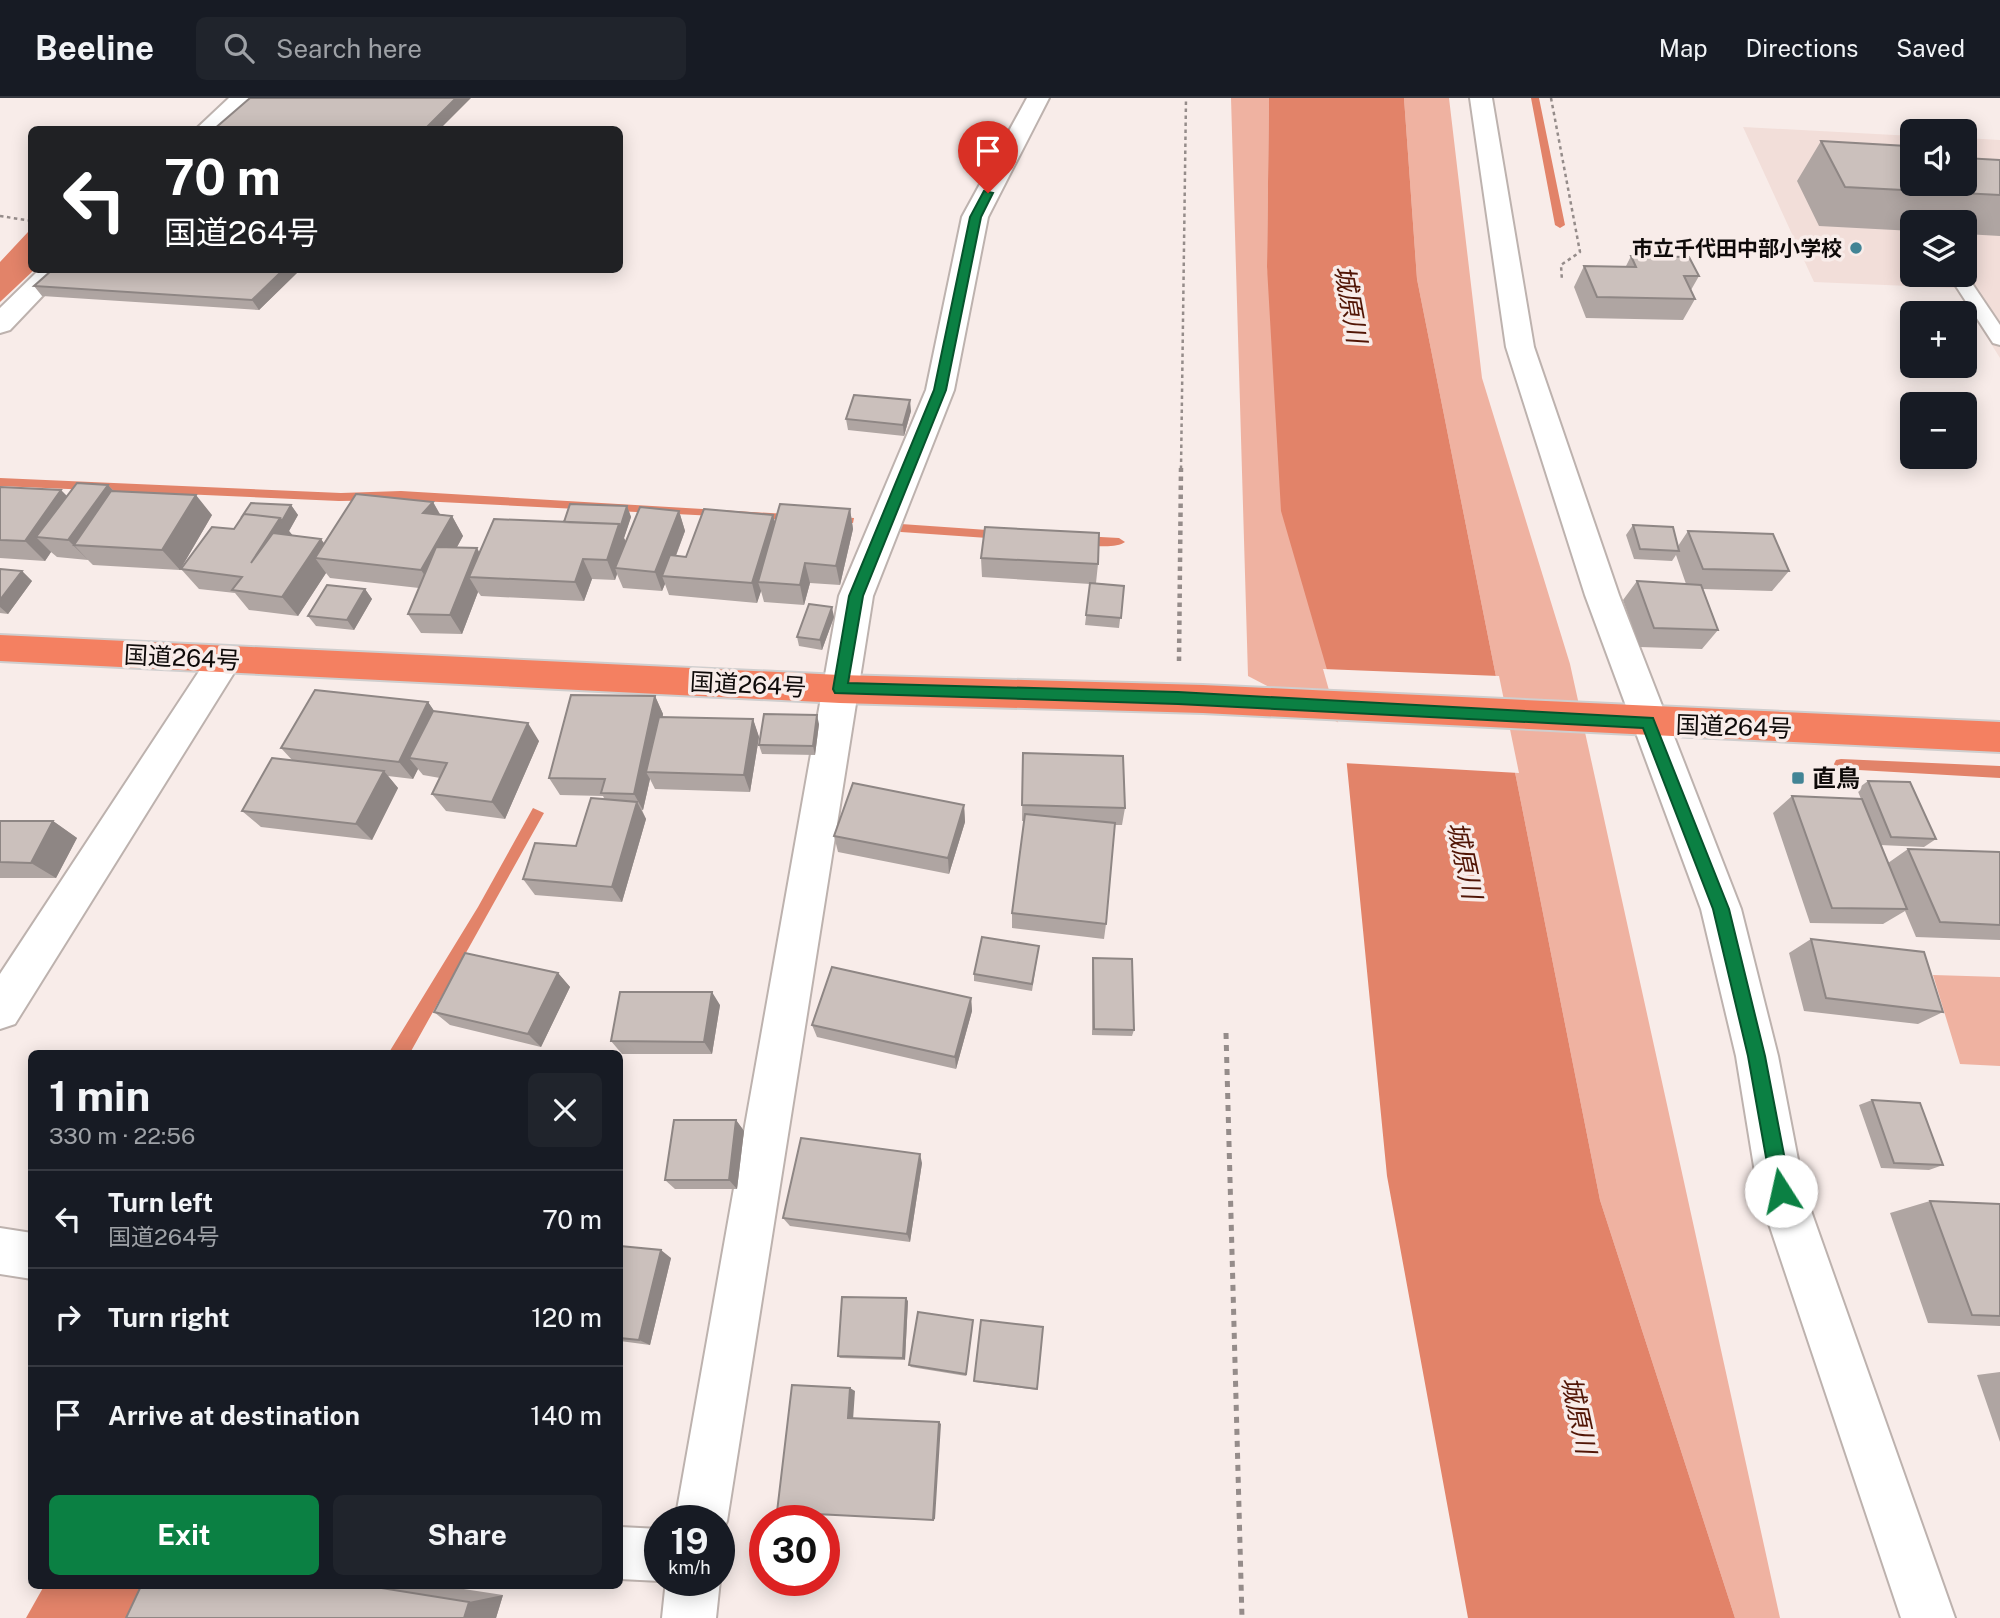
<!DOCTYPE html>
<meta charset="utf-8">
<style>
body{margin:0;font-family:"Public Sans","Noto Sans JP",sans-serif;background:#20242c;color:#f1f3f6;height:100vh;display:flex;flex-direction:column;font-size:26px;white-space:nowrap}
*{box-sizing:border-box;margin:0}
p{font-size:23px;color:#9ea1a6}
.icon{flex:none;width:38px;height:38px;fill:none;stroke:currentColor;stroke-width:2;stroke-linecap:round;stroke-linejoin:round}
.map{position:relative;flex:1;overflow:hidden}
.side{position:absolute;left:28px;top:952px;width:595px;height:539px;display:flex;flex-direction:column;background:#171b24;border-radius:10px;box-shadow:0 4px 18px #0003}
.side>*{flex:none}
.top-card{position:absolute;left:28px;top:28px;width:595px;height:147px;border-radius:10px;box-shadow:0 4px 18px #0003;background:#202124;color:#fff;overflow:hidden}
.controls{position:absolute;left:1900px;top:21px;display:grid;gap:14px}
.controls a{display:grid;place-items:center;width:77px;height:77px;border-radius:10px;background:#171b24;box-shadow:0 4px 18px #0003;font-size:35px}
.speed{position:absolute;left:644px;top:1407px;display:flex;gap:14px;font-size:35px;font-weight:700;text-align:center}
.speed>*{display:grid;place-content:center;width:91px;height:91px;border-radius:50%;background:#171b24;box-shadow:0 4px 18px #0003;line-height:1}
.speed small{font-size:18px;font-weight:400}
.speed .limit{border:10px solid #d22;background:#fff;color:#111}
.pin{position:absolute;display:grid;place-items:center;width:60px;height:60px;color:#fff;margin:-72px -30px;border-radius:50% 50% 50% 0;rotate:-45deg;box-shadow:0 0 7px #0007}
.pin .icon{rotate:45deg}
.me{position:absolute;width:77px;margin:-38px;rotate:350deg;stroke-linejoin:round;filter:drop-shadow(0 0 5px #0008)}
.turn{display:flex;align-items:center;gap:24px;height:147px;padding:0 21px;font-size:32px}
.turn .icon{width:91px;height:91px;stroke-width:2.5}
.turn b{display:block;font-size:49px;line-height:60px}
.round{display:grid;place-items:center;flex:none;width:74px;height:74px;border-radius:10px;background:#20242c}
.head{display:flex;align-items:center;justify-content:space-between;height:119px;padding:0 21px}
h1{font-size:42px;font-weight:700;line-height:52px}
.primary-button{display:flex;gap:14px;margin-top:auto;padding:14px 21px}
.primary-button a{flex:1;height:80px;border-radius:10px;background:#0b8043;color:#fff;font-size:28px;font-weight:700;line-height:80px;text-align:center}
.primary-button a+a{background:#20242c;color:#f1f3f6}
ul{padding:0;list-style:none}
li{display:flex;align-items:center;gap:21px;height:98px;padding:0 21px;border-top:2px solid #363941}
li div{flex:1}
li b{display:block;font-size:26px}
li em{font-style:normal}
header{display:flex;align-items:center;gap:42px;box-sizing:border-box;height:98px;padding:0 35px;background:#171b24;border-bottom:2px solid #363941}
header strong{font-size:33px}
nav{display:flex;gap:38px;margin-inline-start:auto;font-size:24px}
.search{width:490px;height:63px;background:#20242c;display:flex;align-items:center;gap:18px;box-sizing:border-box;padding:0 24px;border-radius:10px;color:#9ea1a6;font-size:26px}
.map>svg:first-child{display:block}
</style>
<header>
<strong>Beeline</strong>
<div class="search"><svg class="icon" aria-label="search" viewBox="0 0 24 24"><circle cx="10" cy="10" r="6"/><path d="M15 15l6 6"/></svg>Search here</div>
<nav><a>Map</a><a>Directions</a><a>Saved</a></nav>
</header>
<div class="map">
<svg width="2000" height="1520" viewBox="0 0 2000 1520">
<rect width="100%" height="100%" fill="#f8ece9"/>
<path fill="#f2ded9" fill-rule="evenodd" d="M1743 29 1913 38V86H1965V40L2000 42V260L1956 190 1814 184ZM1913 124H1965V177H1913Z"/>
<path fill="#efb2a1" d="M1231 0H1269L1267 169 1343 627 1248 578Z
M1404 0H1449L1482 280 1570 566 1780 1520H1735L1600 1102 1417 181Z
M1933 877 2000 879V968L1960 966Z"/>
<path fill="#e28369" d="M1269 0H1404L1417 181 1600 1102 1735 1520H1468L1387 1078 1343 627 1281 413 1267 169Z
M28 134 31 135 32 172H34L0 204V164Z
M0 380 341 395 401 393 854 420 853 425 400 402 339 403 0 388Z
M533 710 544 715 410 955 388 956 478 809Z
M44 1488H141L128 1520H26Z"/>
<path fill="#f8ece9" d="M1323 571 1499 578 1519 675 1343 665 1339 628Z"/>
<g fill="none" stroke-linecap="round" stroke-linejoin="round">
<path fill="#e28369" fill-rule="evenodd" d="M1531 0H1539L1565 127 1560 130 1555 127Z
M901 426 1002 433 1008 437 1002 441 901 434 895 430Z
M1082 438 1119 440 1125 444C1116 451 1085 449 1076 442Z
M1841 661 2000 668V680L1841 671 1836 670 1834 666 1836 662Z"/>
<g stroke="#bdb2ae" stroke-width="4">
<path id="lane" d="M1965 175 2000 227V247L1993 245 1950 179Z"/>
</g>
<g stroke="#bdb2ae" stroke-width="4">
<path id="street" d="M229 0H254L221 32H195Z
M1027 0H1049L988 119 954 292 873 498 727 1423 719 1441V1423H675L839 498 926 292 962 119Z
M1470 0H1492L1534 249 1619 497 1741 811 1778 958 1804 1093 1955 1520H1901L1758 1093 1736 958 1701 811 1585 497 1506 249Z
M39 172H67L10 232 0 235V210Z
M225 548 237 552 242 561 237 570 15 926 0 931V876L213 552Z
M0 1130 32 1135V1181L0 1176Z
M620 1429 660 1431V1482H663L660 1483 620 1481Z
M719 1481 720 1482 716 1520H662L666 1482Z"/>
</g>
<g stroke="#cfcece" stroke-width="4">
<path id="highway" d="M0 537 840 577 1203 587 2000 624V654L1203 615 840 605 0 563Z"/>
</g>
<path stroke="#958c8a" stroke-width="2.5" stroke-dasharray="3.5 3.5" stroke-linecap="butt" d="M1551 0 1580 154 1561 167 1562 183
M0 118 32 123
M1181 371 1186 0"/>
<path stroke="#958c8a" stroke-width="4.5" stroke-dasharray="4.5 4.5" stroke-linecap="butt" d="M1179 563 1181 370"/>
<path stroke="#958c8a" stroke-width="5" stroke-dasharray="6 6" stroke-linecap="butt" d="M1226 935 1242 1520"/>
<use href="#lane" fill="#fff" fill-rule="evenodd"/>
<use href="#street" fill="#fff" fill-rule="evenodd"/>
<use href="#highway" fill="#f48061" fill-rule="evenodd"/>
</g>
<path fill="#afa5a2" d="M1821 43 1912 56 1913 55V86L2000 97V138L1965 136V124H1913V133L1819 128 1797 83Z
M1631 158 1699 178 1691 192 1695 201 1683 222 1586 220 1574 189 1584 168H1626Z
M52 172H300L259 212 42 198 34 188Z
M911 313 904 338 848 332 846 321Z
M108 387 114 393 212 417 180 472 93 467 88 462 57 459 51 454 45 463 0 460V389L67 398Z
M433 404 440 416 452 418 463 438 457 449 479 455 564 424 627 408 631 419 624 440 626 444 679 413 685 433 676 458 686 459 775 424 850 411 853 431 840 487 810 485 804 507 764 504 761 493 757 505 669 497 665 486 662 493 623 490 617 476 615 482 592 481 584 503 481 498 478 494 462 536 421 535 408 516 419 490 330 480 326 475 298 518 249 512 235 495 199 491 181 471 234 431 291 407 298 417 289 433 292 437 324 445Z
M1633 427 1678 448 1688 433 1789 473 1772 493 1703 491 1718 532 1702 551 1640 549 1623 502 1637 483 1686 486 1676 457 1672 463 1634 461 1626 437Z
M981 460 1098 466 1096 485 1124 488 1119 530 1085 527 1090 486 982 479Z
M0 471 22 473 32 483 8 516 0 515Z
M365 491 372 501 354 532 316 528 308 518Z
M834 519 822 552 799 548 797 539Z
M655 598 663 616V619L753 621 759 639 750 694 655 691 650 681 643 712H642L646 721 622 804 535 797 523 781 576 748 605 702 603 698 560 697 549 680Z
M428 604 434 613 539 643 505 721 446 713 432 696 440 680 423 677 418 671 413 681 388 678 398 690 372 742 261 729 242 713 292 662 281 650Z
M819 626 815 657 762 656 759 647Z
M1023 655 1125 710 1122 727H1115L1106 826 1104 841 1012 830V815L1024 723H1022Z
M1868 683 1936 741 1924 749 1880 747 1888 765 1908 751 2000 754V842L1916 839 1905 813 1883 826 1810 825 1773 715 1792 698 1861 701 1857 691Z
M964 707 965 724 949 776 838 754 834 738Z
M0 723H53L77 740 56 780H0Z
M1811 841 1943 914 1918 926 1804 913 1789 855Z
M1039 848 1032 893 974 883V876Z
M1093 860 1134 932 1132 938 1092 937V867Z
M558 875 570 889 541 949 450 927 434 914Z
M971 900 972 913 956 971 817 939 812 927Z
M720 907 712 956H622L611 943Z
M1872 1002 1943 1067 1929 1072 1881 1070 1859 1007Z
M736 1022 744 1033 737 1091H675L665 1082Z
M922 1065 910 1144 790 1128 783 1120Z
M1930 1103 2000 1106V1228L1928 1225 1890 1115Z
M620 1148 671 1160 650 1247 620 1243Z
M908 1203 905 1262 840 1260 838 1258Z
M973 1222 966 1278 911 1269 909 1267Z
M2000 1274V1344L1977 1277Z
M974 1283 1037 1291V1292L974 1284Z
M141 1488H444L503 1497 496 1520Z"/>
<path fill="#8e8684" d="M456 0H471L439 32H424Z
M283 172H300L259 212 252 202Z
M910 302 911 313 904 338 903 327Z
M108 387 127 408 74 447 88 462 68 442Z
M61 392 81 412 36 439 51 454 45 463 25 443Z
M196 397 212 417 180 472 162 452Z
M433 404 444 424 423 415Z
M291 407 298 417 289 433 295 440 251 465 280 420Z
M627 408 631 419 624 440 627 446 615 470 617 476 615 482 607 462 619 426Z
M850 411 853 431 840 487 836 468Z
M679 413 685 433 668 478H662L665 486 662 493 655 474Z
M773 417 778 437 758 484 761 493 757 505 752 485Z
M452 418 463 438 434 491 421 472Z
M321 441 335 460H315L326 475 298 518 282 499Z
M477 450 488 470 469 479 478 494 462 536 450 517Z
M583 461 592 481 584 503 575 484Z
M805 465 810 485 804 507 800 487Z
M22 473 32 483 8 516 0 509V502Z
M365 491 372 501 354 532 347 522Z
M832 509 834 519 822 552 820 542Z
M655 598 663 616 651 674H646L650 681 643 712 634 696Z
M428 604 441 623 409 660 418 671 413 681 399 664Z
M817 617 819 626 815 657 813 648Z
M753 621 759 639 750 694 744 677Z
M528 625 539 643 505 721 492 704Z
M384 673 398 690 372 742 356 726Z
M637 704 646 721 622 804 612 789Z
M964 707 965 724 949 776 948 760Z
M53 723 77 740 56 780 31 765Z
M558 875 570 889 541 949 528 936Z
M712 894 720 907 712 956 704 944Z
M971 900 972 913 956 971 955 959Z
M736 1022 744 1033 737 1091 729 1082Z
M920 1056 922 1065 910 1144 907 1136Z
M661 1152 671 1160 650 1247 639 1242Z
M906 1200 908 1203 905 1262 903 1260Z
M850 1290 855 1293 853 1322 848 1320Z
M939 1324 941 1326 935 1421 933 1422Z
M503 1497 496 1520H464L469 1504Z"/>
<path fill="#cbc0bc" stroke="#8e8684" stroke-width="2" d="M250 0H456L424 32H213Z
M1821 43 1907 48 1913 57V86H1965V60L2000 62V97L1845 89Z
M1631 158 1689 159 1699 178H1684L1695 201 1597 199 1584 168 1636 169Z
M52 172H283L252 202 34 188Z
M854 297 910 302 903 327 846 321Z
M77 385 108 387 68 442 36 439Z
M0 389 61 392 25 443 0 442Z
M111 393 196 397 162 452 74 447Z
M356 396 433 404 423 415 452 418 421 472 315 460Z
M251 405 291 407 282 423 280 420 244 416 241 420Z
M570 406 627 408 620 430 619 426 564 424Z
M780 406 850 411 836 468 805 465 800 487 758 484Z
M640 409 679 413 655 474 615 470Z
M704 411 773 417 752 485 662 478 670 457 686 459Z
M244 416 280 420 251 465 273 435 321 441 282 499 232 492 242 479 181 471 212 429 234 431Z
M494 421 619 426 607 462 583 461 575 484 469 479Z
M1633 427 1673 429 1679 453 1640 451Z
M985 429 1099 435 1098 466 981 460Z
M1688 433 1773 436 1789 473 1703 471Z
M436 449 477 450 450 517 408 516Z
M0 471 22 473 0 502Z
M1637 483 1701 487 1718 532 1654 530Z
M1090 485 1124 488 1121 520 1086 517Z
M327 487 365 491 347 522 308 518Z
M809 506 832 509 820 542 797 539Z
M315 592 428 604 399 664 281 650Z
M571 597 655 598 634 696 601 695 605 681 549 680Z
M433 613 528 625 492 704 432 696 447 665 409 660Z
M764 616 817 617 813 648 759 647Z
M659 619 753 621 744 677 646 674Z
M1023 655 1123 658 1125 710 1022 707Z
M272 660 384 673 356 726 242 713Z
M1868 683 1910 684 1936 741 1891 739Z
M853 685 964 707 948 760 834 738Z
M1792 698 1862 701 1907 811 1832 810Z
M591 700 637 704 612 789 523 781 535 745 576 748Z
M1025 716 1115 725 1106 826 1012 815Z
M0 723H53L31 765 0 764Z
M1908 751 2000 754V827L1940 824Z
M982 839 1039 848 1032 886 974 876Z
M1811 841 1924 854 1943 914 1826 900Z
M465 855 558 875 528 936 434 914Z
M1093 860 1132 861 1134 932 1094 931Z
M832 869 971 900 955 959 812 927Z
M620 894H712L704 944 611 943Z
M1872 1002 1920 1005 1943 1067 1894 1065Z
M674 1022H736L729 1082H665Z
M801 1040 920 1056 907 1136 783 1120Z
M1930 1103 2000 1106V1218L1972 1217Z
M620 1148 661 1152 639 1242 620 1240Z
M842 1199 906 1200 903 1260 838 1258Z
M918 1214 973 1222 966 1276 909 1267Z
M981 1222 1043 1229 1037 1291 974 1283Z
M792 1287 850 1290 848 1320 939 1324 933 1422 777 1414Z
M141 1488H369L469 1504 464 1520H126Z"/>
<path fill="#0b8043" stroke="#07532c" stroke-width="2" d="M984 93 993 95 981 119 946 292 863 498 848 585 1178 594 1653 620 1729 811 1765 958 1791 1093 1788 1100 1781 1103 1775 1100 1772 1093 1748 958 1713 811 1643 630 1178 606 835 595 833 591 849 498 934 292 970 119Z"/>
<g fill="#428495" stroke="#f8ece9" stroke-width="2.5">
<circle cx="1856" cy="150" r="7"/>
<rect x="1791" y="673" width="14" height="14" rx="3.5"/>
</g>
<g text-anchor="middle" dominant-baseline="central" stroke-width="7" stroke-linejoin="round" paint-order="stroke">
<g font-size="21" font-weight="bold" fill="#0e0a09" stroke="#f8ece9" text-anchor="end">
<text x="1842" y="150">市立千代田中部小学校</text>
</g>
<g font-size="24" fill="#0e0a09" stroke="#f8ece9">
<text transform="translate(182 559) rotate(3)">国道264号</text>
<text transform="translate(748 586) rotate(3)">国道264号</text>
<text transform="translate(1734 628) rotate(2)">国道264号</text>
</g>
<g font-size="24" font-weight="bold" fill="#0e0a09" stroke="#f8ece9" text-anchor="start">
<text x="1812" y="680">直鳥</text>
</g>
<g font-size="26" font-style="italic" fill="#511505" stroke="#f8ece9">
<text transform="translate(1351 206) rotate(80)">城原川</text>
<text transform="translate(1465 762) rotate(78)">城原川</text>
<text transform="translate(1579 1317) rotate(78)">城原川</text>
</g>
</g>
</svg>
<div class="controls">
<a><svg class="icon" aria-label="sound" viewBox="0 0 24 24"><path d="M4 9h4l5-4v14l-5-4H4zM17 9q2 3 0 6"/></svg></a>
<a><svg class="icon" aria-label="layers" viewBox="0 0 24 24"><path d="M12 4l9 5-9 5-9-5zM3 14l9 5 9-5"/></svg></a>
<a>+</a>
<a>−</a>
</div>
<div class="speed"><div>19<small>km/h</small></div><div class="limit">30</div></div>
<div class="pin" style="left:988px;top:95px;background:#d93025"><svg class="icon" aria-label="arrive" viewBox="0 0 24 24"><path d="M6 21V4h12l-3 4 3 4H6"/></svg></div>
<svg class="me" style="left:1781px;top:1093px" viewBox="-20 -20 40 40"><circle r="19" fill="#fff"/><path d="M0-13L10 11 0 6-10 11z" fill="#0b8043"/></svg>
<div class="top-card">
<div class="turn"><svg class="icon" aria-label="left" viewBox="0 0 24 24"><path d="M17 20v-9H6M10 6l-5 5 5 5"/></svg><div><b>70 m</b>国道264号</div></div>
</div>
<section class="side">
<div class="head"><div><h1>1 min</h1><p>330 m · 22:56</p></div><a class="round"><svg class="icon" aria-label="close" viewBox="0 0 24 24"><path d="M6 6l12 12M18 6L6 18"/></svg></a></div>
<ul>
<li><svg class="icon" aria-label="left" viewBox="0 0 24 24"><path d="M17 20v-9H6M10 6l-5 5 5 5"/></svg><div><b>Turn left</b><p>国道264号</p></div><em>70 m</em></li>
<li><svg class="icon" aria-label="right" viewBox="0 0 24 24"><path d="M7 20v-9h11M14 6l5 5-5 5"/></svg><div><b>Turn right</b></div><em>120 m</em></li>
<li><svg class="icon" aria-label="arrive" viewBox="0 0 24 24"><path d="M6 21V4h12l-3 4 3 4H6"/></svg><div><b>Arrive at destination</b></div><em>140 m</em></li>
</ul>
<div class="primary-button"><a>Exit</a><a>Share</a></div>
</section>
</div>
